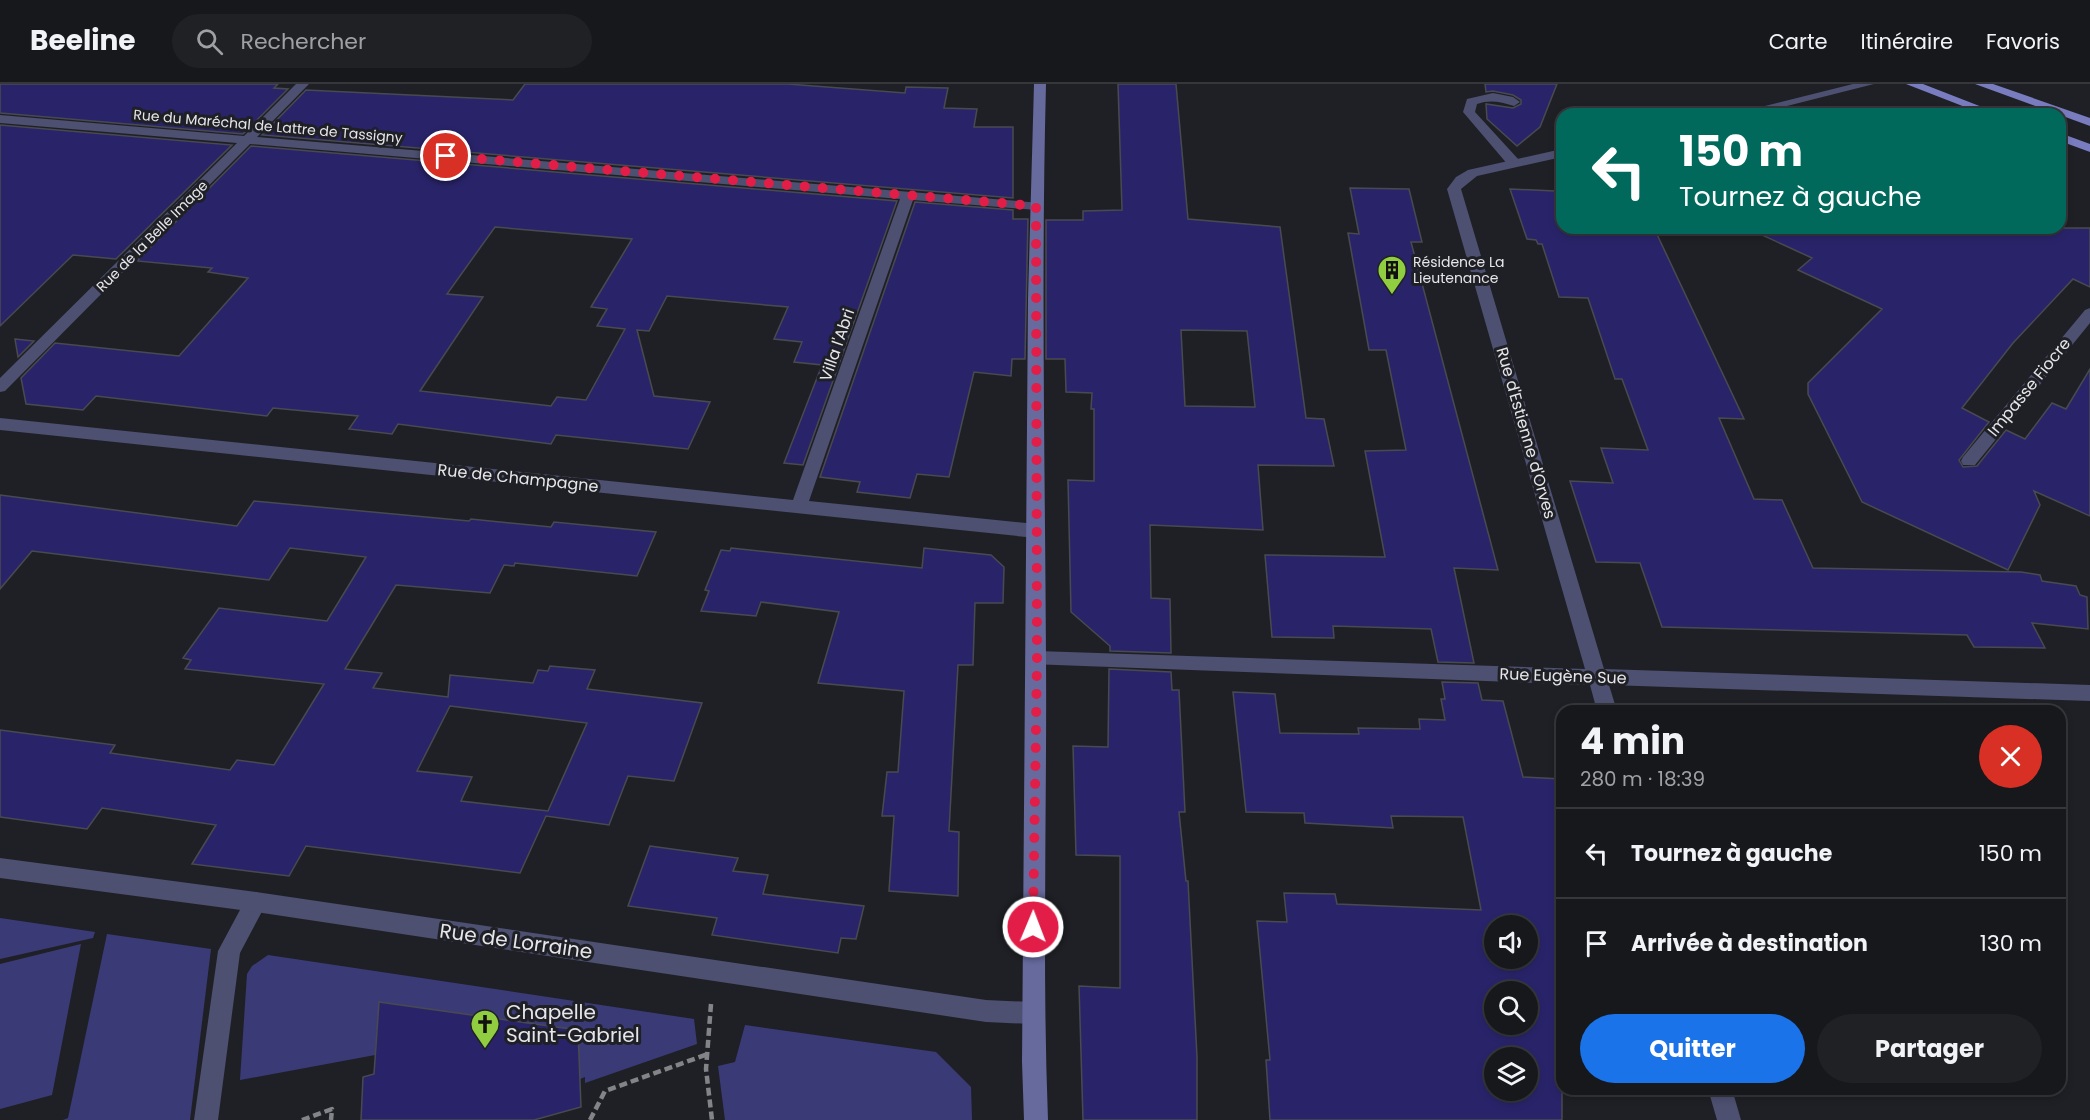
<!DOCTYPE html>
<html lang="fr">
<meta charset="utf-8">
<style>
body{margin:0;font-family:Poppins,sans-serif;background:#202125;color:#f1f3f6;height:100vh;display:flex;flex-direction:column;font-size:22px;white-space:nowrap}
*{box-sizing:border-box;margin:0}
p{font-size:20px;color:#9ea0a3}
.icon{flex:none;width:33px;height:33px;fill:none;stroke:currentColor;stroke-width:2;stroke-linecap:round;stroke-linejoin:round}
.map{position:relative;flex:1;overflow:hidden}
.side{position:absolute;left:1556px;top:621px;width:510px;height:390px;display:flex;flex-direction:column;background:#17181c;border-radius:18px;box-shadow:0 3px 9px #0003,0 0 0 2px #36373b}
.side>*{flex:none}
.banner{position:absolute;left:1556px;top:24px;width:510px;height:126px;border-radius:18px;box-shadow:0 3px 9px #0003,0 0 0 2px #36373b;background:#00695c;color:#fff;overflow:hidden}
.tools{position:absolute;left:1484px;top:831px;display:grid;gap:12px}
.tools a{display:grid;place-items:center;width:54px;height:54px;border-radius:50%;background:#17181c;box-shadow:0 3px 9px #0003,0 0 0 2px #36373b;font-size:30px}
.pin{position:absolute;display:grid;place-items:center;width:51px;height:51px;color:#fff;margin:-26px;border:3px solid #fff;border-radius:50%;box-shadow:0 2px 6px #0007}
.me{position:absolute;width:66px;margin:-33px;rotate:1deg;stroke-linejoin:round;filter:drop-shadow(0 0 4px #0008)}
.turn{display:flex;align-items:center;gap:21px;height:126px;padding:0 24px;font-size:27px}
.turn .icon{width:78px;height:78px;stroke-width:2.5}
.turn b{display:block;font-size:42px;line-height:51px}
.round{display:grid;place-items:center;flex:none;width:63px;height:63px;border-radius:32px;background:#202125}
.headline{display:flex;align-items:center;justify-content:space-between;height:102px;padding:0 24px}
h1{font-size:36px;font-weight:700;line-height:45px}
.action{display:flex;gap:12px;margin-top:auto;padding:12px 24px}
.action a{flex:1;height:69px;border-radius:36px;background:#1a73e8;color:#fff;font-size:24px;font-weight:700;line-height:69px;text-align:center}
.action a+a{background:#202125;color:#f1f3f6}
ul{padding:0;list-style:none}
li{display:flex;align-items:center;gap:18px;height:90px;padding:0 24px;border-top:2px solid #36373b}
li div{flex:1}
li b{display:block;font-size:22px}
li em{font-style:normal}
header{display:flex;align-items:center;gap:36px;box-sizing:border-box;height:84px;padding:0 30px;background:#17181c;border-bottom:2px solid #36373b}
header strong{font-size:28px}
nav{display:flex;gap:33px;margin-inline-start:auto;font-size:21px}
.search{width:420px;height:54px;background:#202125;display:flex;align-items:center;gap:15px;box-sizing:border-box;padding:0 21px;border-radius:33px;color:#9ea0a3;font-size:22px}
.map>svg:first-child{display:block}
</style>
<header>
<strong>Beeline</strong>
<div class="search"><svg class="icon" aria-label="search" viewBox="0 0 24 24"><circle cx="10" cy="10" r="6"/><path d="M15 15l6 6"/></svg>Rechercher</div>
<nav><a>Carte</a><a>Itinéraire</a><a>Favoris</a></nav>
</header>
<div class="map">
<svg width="2090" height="1036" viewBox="0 0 2090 1036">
<rect width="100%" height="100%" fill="#1f2025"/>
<path fill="#3a3b76" d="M0 834 95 848 93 854 0 875Z
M107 850 211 865 190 1036H63L68 1034Z
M81 860 52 1011 0 1025V880Z
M268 871 694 935 697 960 585 999V993L580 995 577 946 379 918 375 971 240 996 247 890 252 882Z
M745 941 936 968 971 1003 972 1036H725L718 982 735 978Z"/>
<path fill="#29246a" stroke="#494a50" stroke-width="1.5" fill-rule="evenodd" d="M0 0H278L274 4 288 5 243 50 0 29Z
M525 0H788L905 9 906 3 948 4 944 24 977 25 974 43H1013V114L262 51 306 6 513 16Z
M1118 0H1176L1188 135 1280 143 1306 334 1324 335 1334 382 1258 381 1263 446 1150 441 1151 514 1170 515 1171 569 1110 567V562L1071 528 1068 396 1094 397V325H1091L1092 309 1066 308 1065 275H1046V136H1083V127L1122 126ZM1181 246 1247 247 1255 323 1185 322Z
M1485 0H1557L1540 43 1517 62 1487 35 1486 20 1513 24 1521 20V16L1513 11 1493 7 1486 8Z
M0 41 232 61 116 175 73 171 0 242Z
M251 62 897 117 803 381 784 379 822 281 794 278 802 258 774 255 788 223 667 212 649 247 637 246 654 312 710 318 688 365 556 351 551 360 398 340 392 350 349 345 358 332 273 324 267 332 96 312 83 326 26 320 21 294 55 259 179 272 248 194 208 188 212 184 137 177ZM495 143 632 155 591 223 607 225 597 242 625 245 586 316 557 313 551 322 420 307 483 213 447 210Z
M1350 104 1409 105 1422 158H1411L1498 486 1454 484 1474 579 1438 578 1431 545 1333 542 1334 554 1272 553 1265 471 1385 473 1365 367 1406 366 1386 266H1369L1348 149 1359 150Z
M1510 105 1555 107 1562 123V144H1654L1744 335 1719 334 1754 415 1782 416 1813 484 2021 488 2040 491 2042 497 2076 502 2080 511 2087 513 2088 545 2032 539 2045 564 1974 563 1967 551 1662 543 1640 479 1596 478 1570 397 1613 399 1601 364 1648 366 1622 295H1615L1588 214 1559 213 1542 160H1538L1536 156 1527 155Z
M915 118 1013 126V135H1028L1025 275H1012L1011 292 974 288 949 393 917 390 910 414 857 408 860 398 820 393Z
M1747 144H2090V203L2073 195 2013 259 1962 324 1989 338 1959 376 1963 383 1977 382 2006 346 2025 355 2052 319 2066 325 2090 285V432L2034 407 2040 421 2008 486 1862 418 1808 310V299L1882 225 1798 186 1812 174Z
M15 255 34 257 18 273Z
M0 411 237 442 254 417 469 437 471 435 551 443 554 438 656 448 637 492 515 479 514 482 504 481 490 509 396 501 345 585 382 589 373 604 448 613 450 591 533 599 538 586 548 587 550 582 595 586 587 605 702 619 674 697 628 692 609 741 546 732 520 789 306 762 289 792 192 780 216 741 102 724 87 745 0 733V646L115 661 110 669 230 686 237 676 274 681 324 600 185 585 191 576 183 574 219 524 327 537 366 473 290 464 269 496 32 467 0 505ZM450 622 587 639 548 727 461 717 472 693 417 687Z
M731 464 922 484 924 464 991 471 1004 483 1003 519H975L973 581H958L949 747 959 748 958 812 889 807 894 732H882L887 688H898L904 607 818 599 839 528 761 518 756 532 701 527 709 507 705 506 721 466 730 467Z
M1109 585 1171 588 1172 606H1179L1185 728H1179L1186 797H1188L1197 973V1036H1083L1079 902 1120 904V772L1076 771 1073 662 1108 663Z
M1442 598 1478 599 1482 616 1503 617 1523 693 1562 695V1036H1270L1266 976H1270L1257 837 1287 838 1284 809 1335 810 1337 820 1481 826 1463 733 1391 732 1393 744 1305 739 1304 729 1246 728 1233 608 1275 610 1280 649 1359 650 1358 644 1420 645 1419 635 1445 636 1441 615H1445ZM1494 842H1527V874H1494ZM1494 908H1527V940H1494ZM1494 974H1527V1006H1494Z
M650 762 738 774 733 787 768 791 763 810 864 822 856 855 841 854 838 869 712 851 717 834 628 822Z
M379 918 578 946 581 1023 534 1036H361L363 993 374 990Z"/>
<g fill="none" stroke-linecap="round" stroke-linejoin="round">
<path stroke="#838488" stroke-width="4.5" stroke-dasharray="8 4" stroke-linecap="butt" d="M711 920 706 985 712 1036
M302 1036 332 1025 331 1036
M590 1036 605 1007 708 970"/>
<path fill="#4d5070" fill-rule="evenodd" d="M1493 9 1513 13 1520 18 1514 22C1501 18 1490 15 1477 20L1475 28 1519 76V82H1509L1463 28 1467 15Z
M256 808 264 811 267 818 240 869 218 1036H194L218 867 248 811Z"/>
<path fill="#4d5070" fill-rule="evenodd" d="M296 0H309L257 53 1041 119V125L1036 126 913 116 809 417 1036 440 1042 442 1045 447 1042 452 1036 454 0 346V334L793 416 900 115 250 60 5 307 0 308V294L237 59 0 39V31L244 52Z
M1853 0H1874L1755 30H1733Z
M1562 65V73L1477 92 1461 105 1604 585 2090 601V617L1609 601 1617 627H1597L1590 601 1030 580 1028 575 1030 570 1037 567 1585 585 1447 105 1456 93 1468 86Z
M2090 224V239L1975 381H1963L1961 377 1963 373 2085 226Z
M0 774 256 808 986 916 1032 918 1040 921 1043 929 1040 937 1032 940 986 938 256 828 0 794Z
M1708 1005H1732L1741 1036H1717Z"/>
<path fill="#666a9d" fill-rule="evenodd" d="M1034 0H1046C1041 191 1045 382 1046 573 1047 727 1042 882 1048 1036H1024L1022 978 1028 215Z"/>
<path fill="#797dc0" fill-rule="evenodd" d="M1906 0H1923L2000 30H1983Z
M1975 0H1993L2090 34V42Z
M2060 49 2090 60V68L2060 57Z"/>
</g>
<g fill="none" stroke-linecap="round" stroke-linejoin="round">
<path stroke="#e11d48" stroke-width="10" stroke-dasharray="0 18" d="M446 72 1036 122 1037 575 1033 843"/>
</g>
<defs>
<g id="building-pin" transform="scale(1.5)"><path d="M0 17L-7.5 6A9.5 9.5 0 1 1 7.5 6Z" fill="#90cd41" stroke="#1f2025"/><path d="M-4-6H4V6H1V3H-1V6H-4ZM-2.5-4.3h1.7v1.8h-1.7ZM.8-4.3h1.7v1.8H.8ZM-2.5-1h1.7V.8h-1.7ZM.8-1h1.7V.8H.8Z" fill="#111"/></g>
<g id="church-pin" transform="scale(1.5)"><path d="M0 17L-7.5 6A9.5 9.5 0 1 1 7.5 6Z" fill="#90cd41" stroke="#1f2025"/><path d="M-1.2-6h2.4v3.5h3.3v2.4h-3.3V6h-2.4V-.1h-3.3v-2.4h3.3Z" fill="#111"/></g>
</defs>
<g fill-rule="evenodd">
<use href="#building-pin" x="1392" y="186"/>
<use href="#church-pin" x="485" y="940"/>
</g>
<g text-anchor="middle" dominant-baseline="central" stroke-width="6" stroke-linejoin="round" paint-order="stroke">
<g font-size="14" fill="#e6e6ea" stroke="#1f2025">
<text transform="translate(268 42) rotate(5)">Rue du Maréchal de Lattre de Tassigny</text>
<text transform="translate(152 152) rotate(-45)">Rue de la Belle Image</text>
</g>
<g font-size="14" fill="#e6e6ea" stroke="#1f2025" text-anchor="start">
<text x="1413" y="178">Résidence La<tspan x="1413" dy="16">Lieutenance</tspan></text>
</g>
<g font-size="16" fill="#e6e6ea" stroke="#1f2025">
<text transform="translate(837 261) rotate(-71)">Villa l'Abri</text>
<text transform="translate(2029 303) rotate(-51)">Impasse Fiocre</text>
<text transform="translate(1526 349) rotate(74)">Rue d'Estienne d'Orves</text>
<text transform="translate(518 394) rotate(6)">Rue de Champagne</text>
<text transform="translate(1563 592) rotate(2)">Rue Eugène Sue</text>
</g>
<g font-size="20" fill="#e6e6ea" stroke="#1f2025">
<text transform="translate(516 857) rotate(8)">Rue de Lorraine</text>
</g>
<g font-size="20" fill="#e6e6ea" stroke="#1f2025" text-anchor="start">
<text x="506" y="928">Chapelle<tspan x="506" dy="23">Saint-Gabriel</tspan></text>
</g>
</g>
</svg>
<div class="tools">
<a><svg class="icon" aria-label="sound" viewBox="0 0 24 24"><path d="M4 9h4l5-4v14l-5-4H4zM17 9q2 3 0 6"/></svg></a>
<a><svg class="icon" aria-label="search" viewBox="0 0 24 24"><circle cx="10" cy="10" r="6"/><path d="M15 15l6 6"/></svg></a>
<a><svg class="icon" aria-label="layers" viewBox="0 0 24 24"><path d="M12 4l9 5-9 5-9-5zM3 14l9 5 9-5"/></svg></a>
</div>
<div class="pin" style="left:446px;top:72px;background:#d93025"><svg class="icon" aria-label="arrive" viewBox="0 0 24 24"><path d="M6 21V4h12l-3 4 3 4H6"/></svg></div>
<svg class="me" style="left:1033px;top:843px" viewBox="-20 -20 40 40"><circle r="17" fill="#e11d48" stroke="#fff" stroke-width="3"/><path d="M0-11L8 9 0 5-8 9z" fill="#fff"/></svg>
<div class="banner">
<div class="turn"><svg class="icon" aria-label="left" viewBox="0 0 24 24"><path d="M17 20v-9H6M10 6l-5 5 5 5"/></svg><div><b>150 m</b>Tournez à gauche</div></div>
</div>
<section class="side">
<div class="headline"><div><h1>4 min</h1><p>280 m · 18:39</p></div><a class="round" style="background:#d93025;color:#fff"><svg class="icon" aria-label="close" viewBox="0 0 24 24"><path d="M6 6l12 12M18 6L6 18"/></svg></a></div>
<ul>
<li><svg class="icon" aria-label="left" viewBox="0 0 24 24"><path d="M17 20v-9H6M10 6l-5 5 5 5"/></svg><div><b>Tournez à gauche</b></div><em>150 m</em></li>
<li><svg class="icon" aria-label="arrive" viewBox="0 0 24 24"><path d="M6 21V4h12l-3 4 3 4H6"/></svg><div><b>Arrivée à destination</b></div><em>130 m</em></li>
</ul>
<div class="action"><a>Quitter</a><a>Partager</a></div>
</section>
</div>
